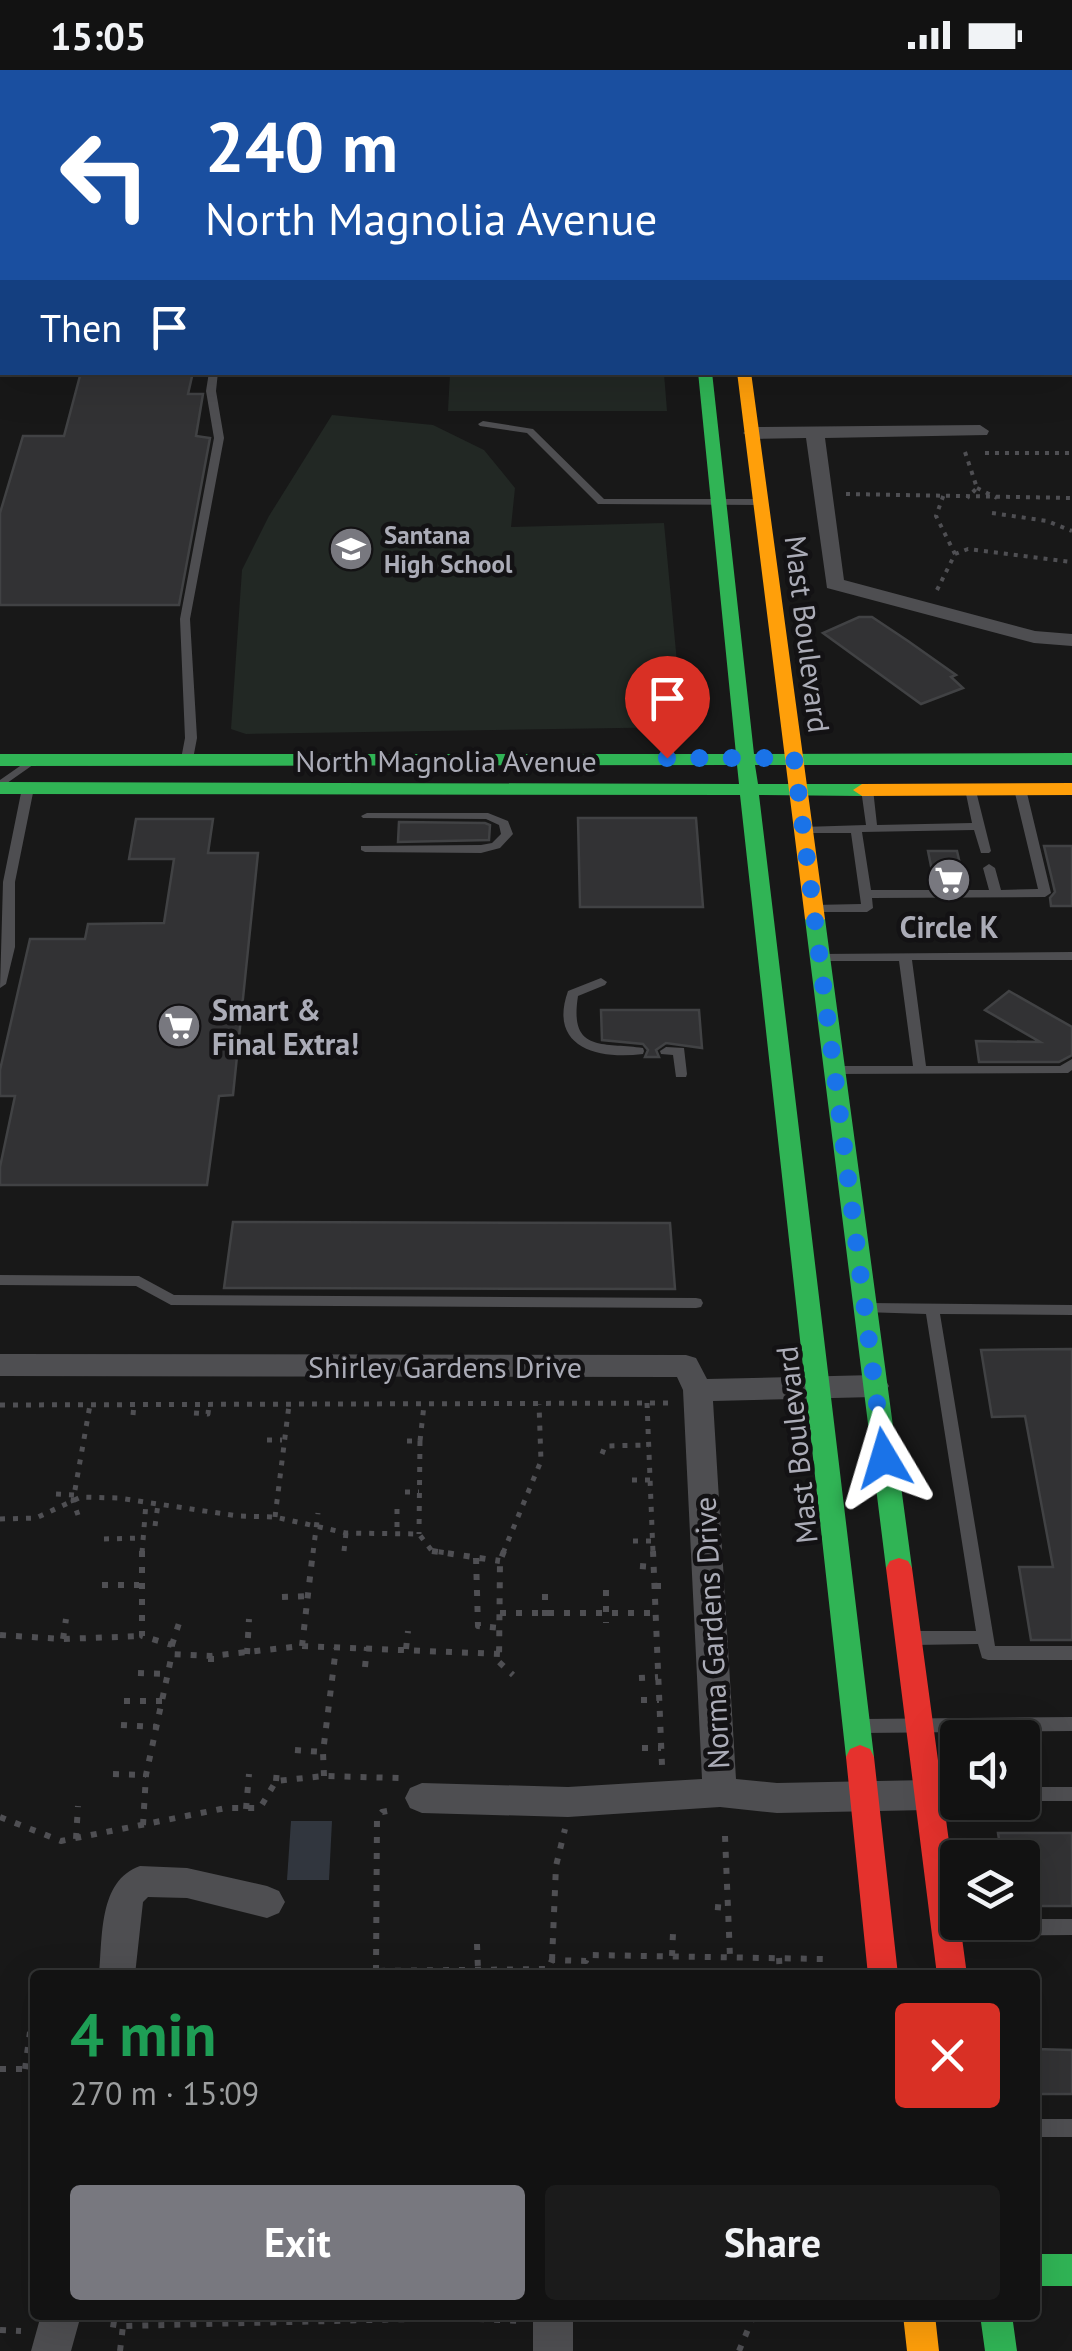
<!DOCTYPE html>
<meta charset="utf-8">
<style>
body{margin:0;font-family:"PT Sans",sans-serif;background:#1b1b1b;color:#f1f3f6;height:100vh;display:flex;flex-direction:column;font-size:38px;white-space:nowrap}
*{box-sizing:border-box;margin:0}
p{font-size:32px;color:#9c9e9f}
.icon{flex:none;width:55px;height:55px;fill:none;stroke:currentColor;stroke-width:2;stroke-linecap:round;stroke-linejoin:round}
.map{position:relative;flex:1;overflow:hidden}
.panel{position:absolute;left:30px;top:1900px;width:1010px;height:350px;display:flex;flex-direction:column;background:#121212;border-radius:10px;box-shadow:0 10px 40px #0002,0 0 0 2px #313232}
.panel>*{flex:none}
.guide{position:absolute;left:0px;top:0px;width:1072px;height:305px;box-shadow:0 10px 40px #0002,0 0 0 2px #313232;background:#1a4fa0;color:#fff;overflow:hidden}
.buttons{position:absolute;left:940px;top:1650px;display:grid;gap:20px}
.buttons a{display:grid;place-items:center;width:100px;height:100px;border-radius:10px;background:#121212;box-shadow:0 10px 40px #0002,0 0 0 2px #313232;font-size:50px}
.pin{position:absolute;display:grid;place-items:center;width:85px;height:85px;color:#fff;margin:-102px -42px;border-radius:50% 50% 50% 0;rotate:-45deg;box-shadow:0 0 10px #0007}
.pin .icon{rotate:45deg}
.me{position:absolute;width:110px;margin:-55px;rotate:353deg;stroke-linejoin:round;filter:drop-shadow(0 0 8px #0008)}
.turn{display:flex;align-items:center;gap:35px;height:210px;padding:0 40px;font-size:45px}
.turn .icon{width:130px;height:130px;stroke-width:2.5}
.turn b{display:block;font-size:70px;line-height:85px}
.then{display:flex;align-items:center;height:95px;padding:0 40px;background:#0003;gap:20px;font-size:38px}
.round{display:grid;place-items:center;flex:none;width:105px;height:105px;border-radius:10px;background:#1b1b1b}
.overview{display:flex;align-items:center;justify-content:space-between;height:170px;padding:0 40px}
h1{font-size:60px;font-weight:700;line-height:75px;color:#1e9e55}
.button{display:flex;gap:20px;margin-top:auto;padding:20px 40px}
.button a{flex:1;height:115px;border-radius:10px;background:#78787f;color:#fff;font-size:40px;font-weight:700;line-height:115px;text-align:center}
.button a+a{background:#1b1b1b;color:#f1f3f6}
.status{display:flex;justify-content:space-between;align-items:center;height:70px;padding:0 50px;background:#121212;direction:ltr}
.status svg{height:28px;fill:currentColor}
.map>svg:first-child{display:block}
</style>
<div class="status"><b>15:05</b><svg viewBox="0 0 49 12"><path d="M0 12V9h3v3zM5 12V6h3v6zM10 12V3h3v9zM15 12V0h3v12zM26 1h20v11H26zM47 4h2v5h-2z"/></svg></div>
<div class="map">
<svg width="1072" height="2281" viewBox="0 0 1072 2281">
<rect width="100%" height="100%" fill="#181818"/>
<path fill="#222824" d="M450 303H664L667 341H448Z
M332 345 433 355 484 380 515 418 511 457 664 453 683 657 246 664 231 659 242 500 269 446Z"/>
<path fill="#31363e" d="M291 1751H332L329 1810H287Z"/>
<path fill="#323234" stroke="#414244" stroke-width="2.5" d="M81 302H193L188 324H203L196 366 210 368 179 535H0V443L23 366H64Z
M859 547H872L908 571 956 605 951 607 963 618 921 634 823 563Z
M578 748H696L703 837H580Z
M136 749H213L208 783H258L233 1025 219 1026 207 1115H0V1097L15 1026H0V1000L30 869H85L88 854 164 853 174 789H129Z
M399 752 485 753 490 755 489 770 398 772Z
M1044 776H1072V836H1051L1050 828 1055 822Z
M928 781H957L965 816H935Z
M1009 921 1072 957V985L1059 992H979L976 971 1040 972 985 940Z
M601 940H699L702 978 666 973 656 980 659 987H645L648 980 643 974 602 970Z
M233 1152 670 1153 675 1219 224 1218Z
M1072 1279V1570H1031L1019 1497H1053L1025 1346 992 1347 981 1280Z
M998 1763H1072V1836H1022V1788H1002Z
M1035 1979 1072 1980V2024H1035Z"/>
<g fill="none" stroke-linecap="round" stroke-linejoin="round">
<path stroke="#4f4f53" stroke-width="4" stroke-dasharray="4 6" stroke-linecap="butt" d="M965 382 977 418 967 428
M985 383H1072
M977 418 997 428
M846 424 1072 428
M992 443 1047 451 1072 461
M955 484 968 479 1072 492
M937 520 955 484 936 446 944 424"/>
<path stroke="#4f4f53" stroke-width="5" stroke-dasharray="5 8" stroke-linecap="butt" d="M647 1333 653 1483
M0 1335 672 1333
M194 1343 208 1344 209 1335
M133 1345 134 1335
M267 1370H282
M407 1371H420L419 1464
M420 1371 424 1335
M602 1384 605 1376 649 1375
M632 1410H650
M405 1422H419
M56 1424 74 1425
M397 1439V1464
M78 1445 73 1431 90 1335
M275 1447 289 1335
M0 1449 36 1448 81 1427 118 1428 238 1446 275 1447 346 1463 419 1464 432 1481 448 1483
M155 1456 158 1434
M104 1469 141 1468
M633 1471H653
M344 1481 346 1463
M142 1483 146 1433
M313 1483 318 1443
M503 1483 541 1391 539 1334"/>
<path stroke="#4f4f53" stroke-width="6" stroke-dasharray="6 10" stroke-linecap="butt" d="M142 1481V1566L172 1575V1584L211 1586 302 1576 500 1584
M432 1481 500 1491
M504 1481 500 1491 499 1592 513 1605
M653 1481 662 1695
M476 1488 478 1556 500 1558
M640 1496 654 1497
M102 1515H139
M655 1516H666
M606 1520V1553
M545 1524V1552
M282 1527 308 1526
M500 1543H655
M0 1565 63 1569 142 1566
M63 1569 66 1549
M172 1575 179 1553
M302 1576 313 1481
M406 1579 408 1561
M247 1584 249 1549
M211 1586V1600
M365 1597 367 1577
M138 1603 168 1604
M639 1608 658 1607
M641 1630H659
M124 1631H162
M121 1655 157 1657
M642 1678H661
M295 1680 323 1682
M113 1704 146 1705
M324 1706 323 1682 336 1578
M276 1711 277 1700
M246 1739 249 1704
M0 1747 61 1771 226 1738H260L276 1711 324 1706 399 1708
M143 1755 146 1705 172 1584
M725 1766 730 1887
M76 1769 78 1736
M715 1837 729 1838
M477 1874 478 1900
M672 1886 673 1863
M779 1888 780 1905
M552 1890 556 1796 565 1759
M376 1901 377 1748 382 1742 393 1740
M365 1905 368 1901 548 1899 552 1890 586 1891 588 1885 824 1889
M0 1999H35
M25 1999 30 1962
M99 2245 104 2253 123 2256 454 2248 521 2251
M0 2260 21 2261
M120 2281 123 2256
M739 2281 754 2245"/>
<path fill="#4e4e51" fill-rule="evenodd" d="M209 302H218L216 321 224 368 190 549 197 668 193 689 187 692 181 689 185 668 180 549 214 368 206 321Z
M483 351 533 359 604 429H760L765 432 760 435 598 434 527 363 480 356 478 354Z
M33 687 39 690 37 692 0 718V710Z
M28 715 34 718 15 812V877L6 914 0 918 3 812 22 718Z
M867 716 873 719 877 755 972 753 965 719 971 716 975 717 991 781 989 783H981L974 760 862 762 871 820H989L983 798 989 794 995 798 1001 820 1038 819 1014 719 1020 716 1026 719 1051 823 1045 827 872 828 873 838 867 842H809L807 839 813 835 861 834 851 763H803L797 760 803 757 866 755 861 719Z
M367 743H488L508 751 513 764 500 778 481 783 365 782 361 780V776L481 775 492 773 501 764 499 755 486 749 363 748 361 746Z
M1072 882V890H912L926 996H1060L1072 989V1000L1068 1003 834 1004 828 1000 834 996H913L899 891H823L817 887 819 884Z
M601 908 607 912 605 915 578 926C569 983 602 972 643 978L644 981 643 984C597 990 548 977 568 921Z
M666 977 684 978 687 1004 686 1007H676L673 985 661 984 660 981Z
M0 1205 139 1206 174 1225 696 1228 701 1229 703 1233 701 1237 696 1238 171 1235 136 1216 0 1215Z
M868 1233 1072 1235V1245L940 1244 995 1576H1072V1590H988L982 1588 978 1574 913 1575 907 1573 905 1568 907 1563 913 1561H976L926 1244 863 1242 861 1238 863 1234Z
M1072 1647V1661L863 1663 857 1661 855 1656 857 1651 863 1649Z
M1022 1717H1072V1731H1022Z
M1022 1849H1072V1865L953 1866 947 1864 944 1858 947 1852 958 1850V1852H1022Z
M1035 2049H1072V2067H1035Z"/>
<path fill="#4e4e51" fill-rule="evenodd" d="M1070 46H1072V56H1070Z
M1070 147H1072V157H1070Z
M980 355 989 361 987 365 825 368 844 510 1035 561 1072 564V576L1034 573 827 518 806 368 752 369 743 363 752 357Z
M0 1284 686 1285 696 1288 707 1309 874 1305 884 1308 889 1316 884 1324 874 1327 713 1331 736 1709 777 1713 928 1710 940 1715 945 1725 940 1735 928 1740 777 1743 720 1737 568 1747 422 1743 410 1738 405 1728 410 1718 422 1713 568 1717 702 1709 683 1320 677 1307 0 1306Z
M140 1796 187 1798 267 1816 279 1821 285 1832 279 1843 267 1848 187 1828 148 1827 143 1832 135 1905H99C103 1867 98 1811 140 1796Z
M41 2245H81L71 2281H31Z
M533 2245H573V2281H533Z"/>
<path fill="#30b455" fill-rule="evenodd" d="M667 0H679V2H667Z
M698 302H712L754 684 1072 683V695H755L758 714H862L871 720 862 726 759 725 874 1687 870 1695 860 1699 850 1695 846 1687 740 725 0 724V712L739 714 737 695 0 696V684H736Z
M815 843 825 849 912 1498 908 1505 899 1508 890 1505 886 1498 805 849Z
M1035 2184H1072V2216H1035Z
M980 2245H1012L1017 2281H985Z"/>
<path fill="#ff9f0a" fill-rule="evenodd" d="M703 0H715V2H703Z
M737 302H751L825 849 815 855 805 849Z
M1072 713V725L862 726 853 720 862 714Z
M903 2245H935L939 2281H907Z"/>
<path fill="#e5322d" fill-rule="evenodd" d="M899 1488 908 1491 912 1498 967 1905H937L886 1498 890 1491Z
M860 1675 870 1679 874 1687 898 1905H868L846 1687 850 1679Z"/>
</g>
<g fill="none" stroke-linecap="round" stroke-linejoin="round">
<path stroke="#1a73e8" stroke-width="18" stroke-dasharray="0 32.4" d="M667 688H794L884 1388"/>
</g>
<defs>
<g id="school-disc" transform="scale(2.25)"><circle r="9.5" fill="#78787f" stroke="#131214"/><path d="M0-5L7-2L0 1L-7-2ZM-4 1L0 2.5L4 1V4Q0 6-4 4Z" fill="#fff"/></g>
<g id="supermarket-disc" transform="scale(2.25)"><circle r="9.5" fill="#78787f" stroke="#131214"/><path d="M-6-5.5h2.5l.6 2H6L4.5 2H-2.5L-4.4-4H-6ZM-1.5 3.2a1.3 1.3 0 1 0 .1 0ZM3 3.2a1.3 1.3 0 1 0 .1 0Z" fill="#fff"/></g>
</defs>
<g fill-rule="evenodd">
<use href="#school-disc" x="351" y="479"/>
<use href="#supermarket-disc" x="949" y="810"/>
<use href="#supermarket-disc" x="179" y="956"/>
</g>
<g text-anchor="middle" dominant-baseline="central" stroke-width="9" stroke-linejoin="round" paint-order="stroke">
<g font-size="25" font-weight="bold" fill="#abacb7" stroke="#131214" text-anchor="start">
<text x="384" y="465">Santana<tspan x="384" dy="29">High School</tspan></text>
</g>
<g font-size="30" fill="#abacb7" stroke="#131214">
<text transform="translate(808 564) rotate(83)">Mast Boulevard</text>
<text x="446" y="690">North Magnolia Avenue</text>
<text x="445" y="1296">Shirley Gardens Drive</text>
<text transform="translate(796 1375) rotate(-96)">Mast Boulevard</text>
<text transform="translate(711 1563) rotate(-93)">Norma Gardens Drive</text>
</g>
<g font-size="30" font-weight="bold" fill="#abacb7" stroke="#131214">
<text x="949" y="856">Circle K</text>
<text x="212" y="939" text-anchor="start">Smart &amp;<tspan x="212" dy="34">Final Extra!</tspan></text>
</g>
</g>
</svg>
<div class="buttons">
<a><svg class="icon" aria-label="sound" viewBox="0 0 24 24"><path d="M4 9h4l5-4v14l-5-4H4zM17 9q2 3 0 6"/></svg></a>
<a><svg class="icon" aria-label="layers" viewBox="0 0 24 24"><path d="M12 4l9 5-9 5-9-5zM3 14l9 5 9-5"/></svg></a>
</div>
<div class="pin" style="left:667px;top:688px;background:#d93025"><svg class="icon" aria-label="arrive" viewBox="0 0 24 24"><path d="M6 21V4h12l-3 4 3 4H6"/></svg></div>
<svg class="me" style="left:884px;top:1388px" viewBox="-20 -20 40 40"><path d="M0-17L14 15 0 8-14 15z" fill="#1a73e8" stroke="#fff" stroke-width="4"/></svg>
<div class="guide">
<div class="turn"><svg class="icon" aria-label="left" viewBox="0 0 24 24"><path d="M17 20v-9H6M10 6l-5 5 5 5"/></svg><div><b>240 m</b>North Magnolia Avenue</div></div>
<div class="then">Then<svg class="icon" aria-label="arrive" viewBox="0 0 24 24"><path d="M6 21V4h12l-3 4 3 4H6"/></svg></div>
</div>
<section class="panel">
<div class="overview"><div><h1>4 min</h1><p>270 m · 15:09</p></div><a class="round" style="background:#d93025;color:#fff"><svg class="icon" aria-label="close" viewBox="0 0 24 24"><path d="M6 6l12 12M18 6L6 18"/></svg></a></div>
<div class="button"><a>Exit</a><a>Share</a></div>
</section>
</div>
